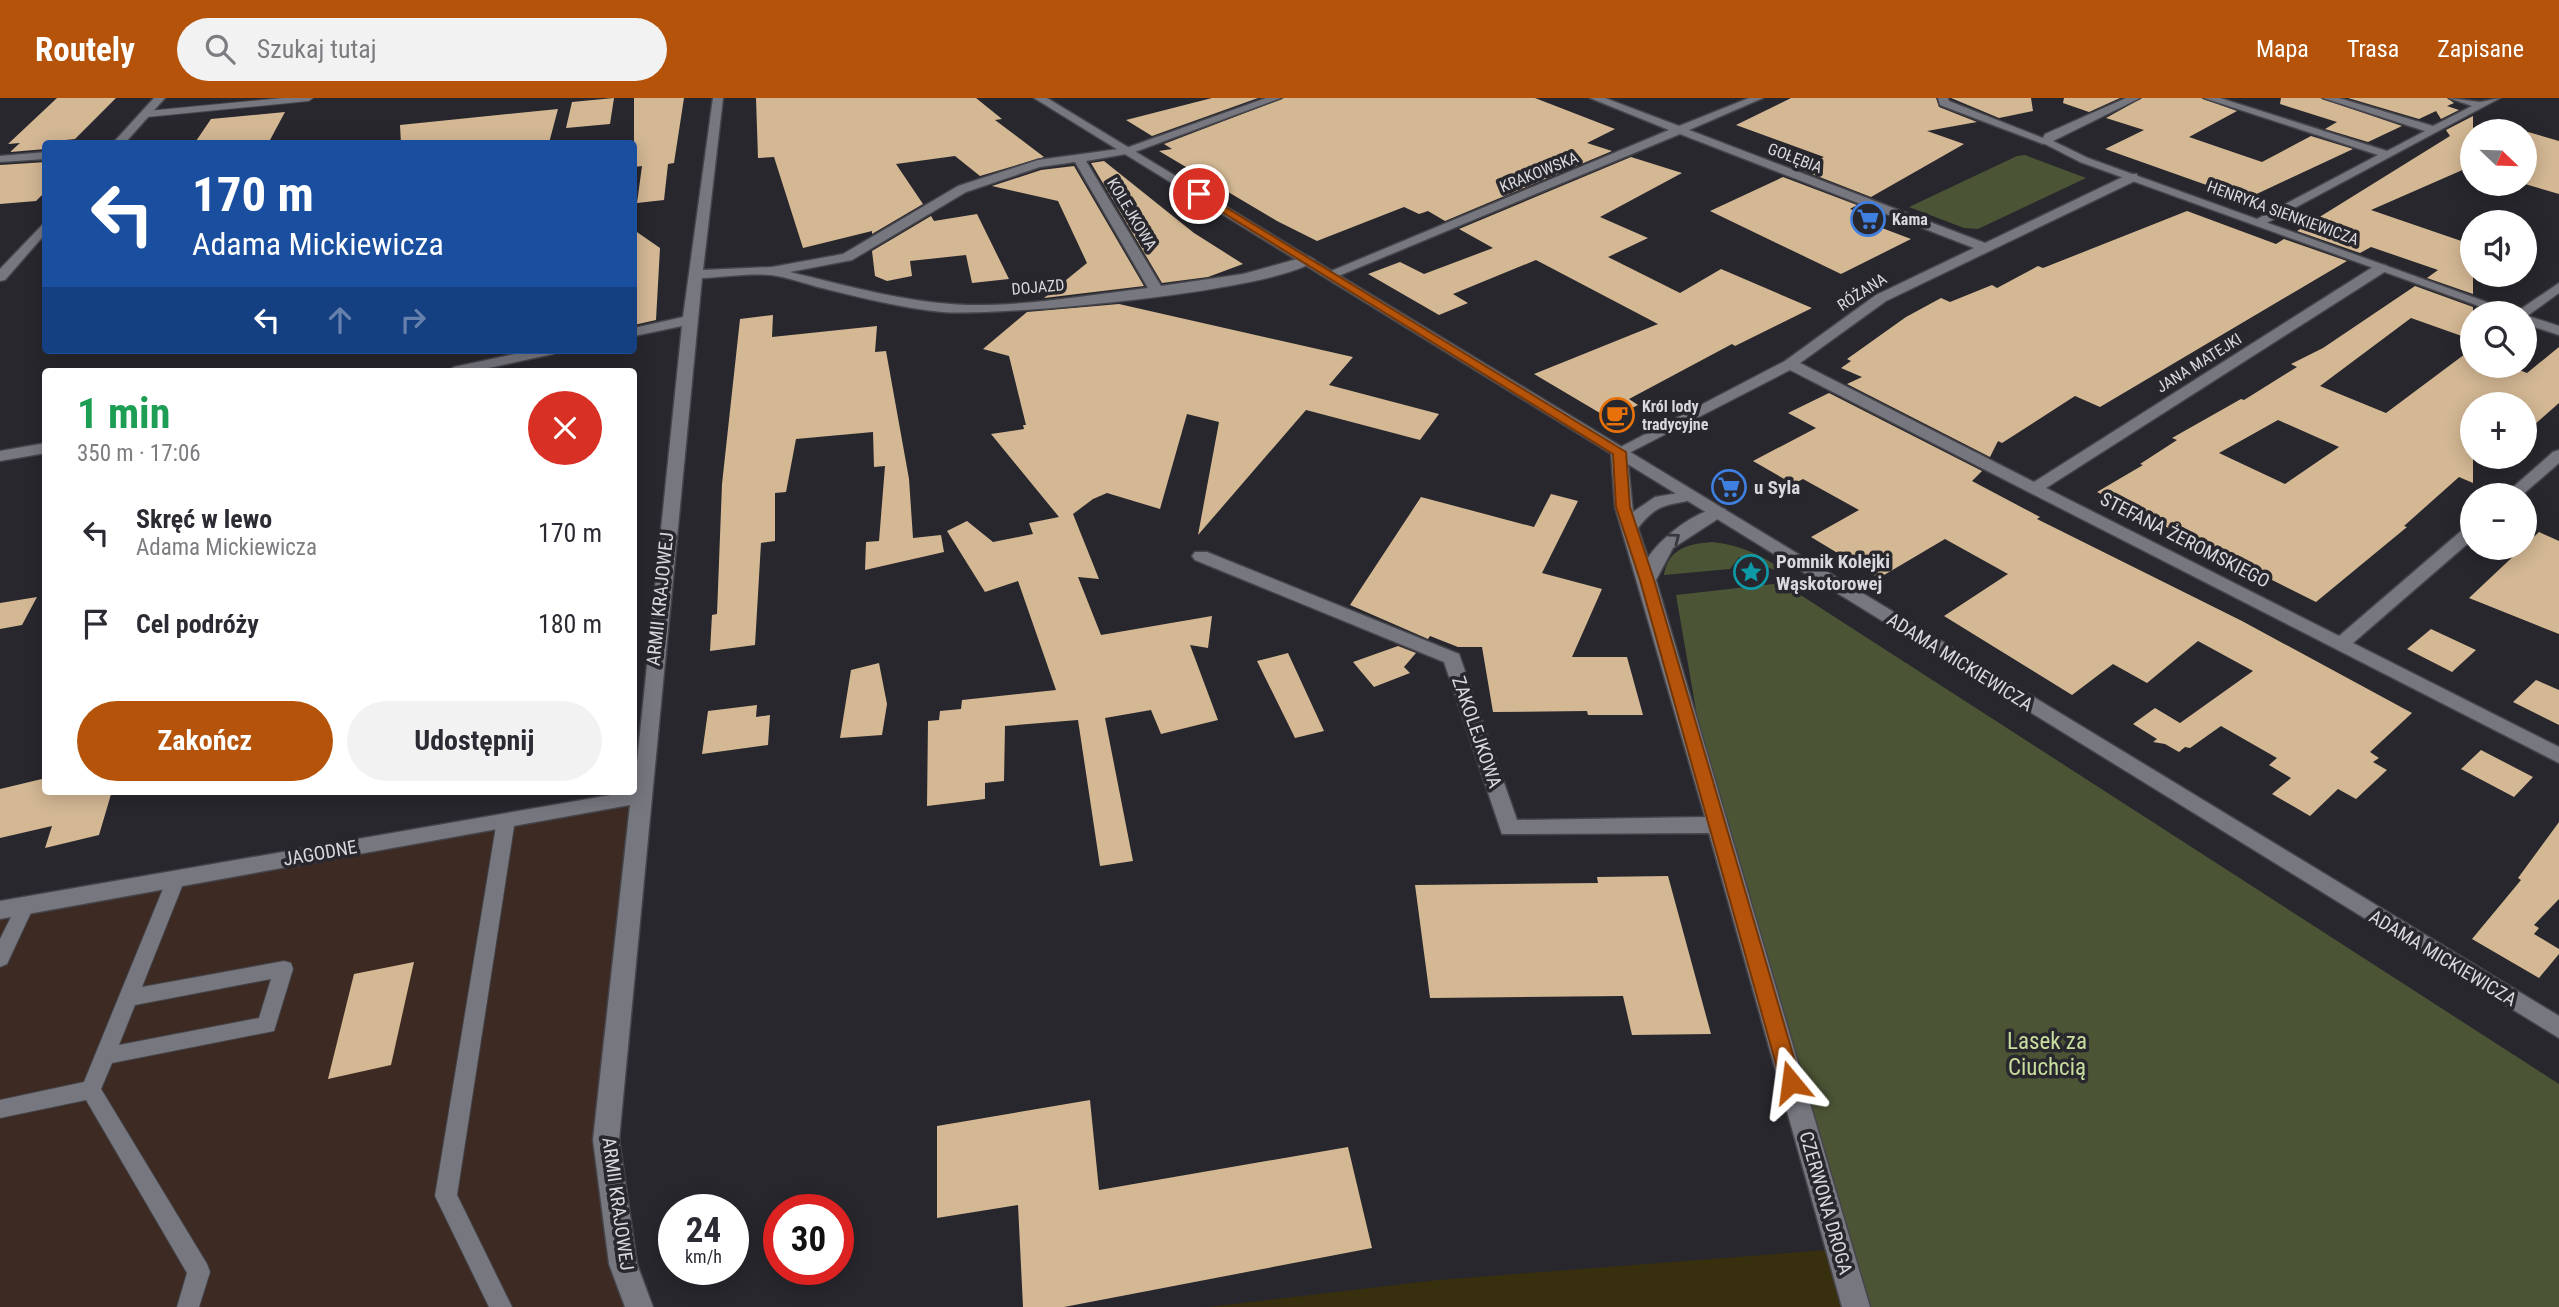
<!DOCTYPE html>
<html lang="pl">
<meta charset="utf-8">
<style>
body{margin:0;font-family:"Roboto Condensed",sans-serif;background:#f2f2f3;color:#2b2b33;height:100vh;display:flex;flex-direction:column;font-size:26px;white-space:nowrap}
*{box-sizing:border-box;margin:0}
p{font-size:23px;color:#7c7c81}
.icon{flex:none;width:38px;height:38px;fill:none;stroke:currentColor;stroke-width:2;stroke-linecap:round;stroke-linejoin:round}
.map{position:relative;flex:1;overflow:hidden}
.panel{position:absolute;left:42px;top:270px;width:595px;height:427px;display:flex;flex-direction:column;background:#fff;border-radius:7px;box-shadow:0 4px 18px #0003}
.panel>*{flex:none}
.guide{position:absolute;left:42px;top:42px;width:595px;height:214px;border-radius:7px;box-shadow:0 4px 18px #0003;background:#1a4fa0;color:#fff;overflow:hidden}
.needle{width:46px;rotate:113deg}
.controls{position:absolute;left:2460px;top:21px;display:grid;gap:14px}
.controls a{display:grid;place-items:center;width:77px;height:77px;border-radius:50%;background:#fff;box-shadow:0 4px 18px #0003;font-size:35px}
.speed{position:absolute;left:658px;top:1096px;display:flex;gap:14px;font-size:35px;font-weight:700;text-align:center}
.speed>*{display:grid;place-content:center;width:91px;height:91px;border-radius:50%;background:#fff;box-shadow:0 4px 18px #0003;line-height:1}
.speed small{font-size:18px;font-weight:400}
.speed .limit{border:10px solid #d22;background:#fff;color:#111}
.pin{position:absolute;display:grid;place-items:center;width:60px;height:60px;color:#fff;margin:-30px;border:4px solid #fff;border-radius:50%;box-shadow:0 2px 7px #0007}
.me{position:absolute;width:77px;margin:-38px;rotate:344deg;stroke-linejoin:round;filter:drop-shadow(0 0 5px #0008)}
.turn{display:flex;align-items:center;gap:24px;height:147px;padding:0 35px;font-size:32px}
.turn .icon{width:91px;height:91px;stroke-width:2.5}
.turn b{display:block;font-size:49px;line-height:60px}
.lanes{display:flex;align-items:center;height:66px;padding:0 35px;background:#0003;justify-content:center;gap:35px;direction:ltr}
.lanes .off{opacity:.35}
.round{display:grid;place-items:center;flex:none;width:74px;height:74px;border-radius:37px;background:#f2f2f3}
.headline{display:flex;align-items:center;justify-content:space-between;height:119px;padding:0 35px}
h1{font-size:42px;font-weight:700;line-height:52px;color:#1e9e55}
.button{display:flex;gap:14px;margin-top:auto;padding:14px 35px}
.button a{flex:1;height:80px;border-radius:42px;background:#b45309;color:#fff;font-size:28px;font-weight:700;line-height:80px;text-align:center}
.button a+a{background:#f2f2f3;color:#2b2b33}
ul{padding:0;list-style:none}
li{display:flex;align-items:center;gap:21px;height:91px;padding:0 35px}
li div{flex:1}
li b{display:block;font-size:26px}
li em{font-style:normal}
header{display:flex;align-items:center;gap:42px;box-sizing:border-box;height:98px;padding:0 35px;background:#b45309;color:#fff}
header strong{font-size:33px}
nav{display:flex;gap:38px;margin-inline-start:auto;font-size:24px}
.search{width:490px;height:63px;background:#f2f2f3;display:flex;align-items:center;gap:18px;box-sizing:border-box;padding:0 24px;border-radius:38px;color:#7c7c81;font-size:26px}
.map>svg:first-child{display:block}
</style>
<header>
<strong>Routely</strong>
<div class="search"><svg class="icon" aria-label="search" viewBox="0 0 24 24"><circle cx="10" cy="10" r="6"/><path d="M15 15l6 6"/></svg>Szukaj tutaj</div>
<nav><a>Mapa</a><a>Trasa</a><a>Zapisane</a></nav>
</header>
<div class="map">
<svg width="2559" height="1209" viewBox="0 0 2559 1209">
<rect width="100%" height="100%" fill="#27272d"/>
<path fill="#3d2a23" d="M639 698 606 1042 639 1209H0V812Z"/>
<path fill="#4b5535" d="M2025 57 2086 80 1978 131 1964 130 1909 109 2017 58Z
M1712 444C1739 447 1757 455 1780 470V474L1739 459 1730 471 1664 477C1668 451 1687 446 1712 444Z
M1782 485 2559 986V1209H1856L1716 727 1676 497Z"/>
<path fill="#372f0e" d="M1840 1151 1856 1209H1207L1438 1182Z"/>
<path fill="#d4b894" fill-rule="evenodd" d="M57 0H116L75 41 46 44V51L10 54 20 45 8 46Z
M614 0 610 26 566 30 572 4Z
M634 0H684L674 65 668 66 664 102 637 105 642 68 634 69Z
M756 0H976L1002 21 995 22 1044 59 980 78 955 58 896 66 923 106 872 136V133L803 150 774 59 758 60Z
M1212 0H1258L1152 38 1126 22Z
M1284 0H1535L1615 31 1587 45 1612 53 1445 123 1428 113 1419 116 1404 109 1317 143 1277 123 1159 53 1172 51 1164 46Z
M1791 0H1936L1939 9 1977 24 1927 33 1964 46 1871 99 1799 71 1824 59 1736 27Z
M1951 0H2031L2033 13 1999 20Z
M2064 0H2120L2089 14 2063 5Z
M2142 0H2201L2237 13 2189 39 2262 64 2311 38 2353 51 2246 101 2105 51 2144 32 2106 20Z
M2281 0H2320L2402 28 2368 44 2325 31 2337 24 2280 6Z
M2348 0H2447L2454 5 2447 8 2459 12 2441 21 2436 13 2419 21Z
M558 11 549 45 401 46 400 27Z
M285 14 270 42 194 46 211 21Z
M2473 18V30L2490 23 2559 43V96L2525 86V33H2473V81L2467 70 2371 112 2473 147V196L2427 180 2438 172 2371 149 2360 155 2297 133 2450 38 2446 32Z
M1631 59 1682 75 1600 119 1648 140 1608 159 1680 195 1721 171 1812 210 1735 248 1732 246 1629 301 1638 307 1610 321 1534 276 1658 226 1536 162 1453 196 1468 205 1439 217 1368 176 1400 164 1424 176 1493 150 1459 131Z
M1104 63 1194 135 1243 166 1208 179 1162 185 1091 65Z
M46 64V93L36 103 0 106V67Z
M1074 68 1144 188 1044 200 1087 165 1058 103 992 88 1041 72Z
M1783 79 1857 107 1850 111 1881 123 1874 127 1911 141 1841 176 1710 113Z
M2187 113 2276 146 2284 141 2347 163 2100 309 2075 298 2002 345 1998 343 1990 359 1847 286 1862 279 1841 270 1851 263 1847 261 1906 219 1941 200 1950 204 1992 187 1997 190 2038 168 2043 170Z
M977 116 1009 181 972 185 966 157 910 163 912 178 887 183 875 178 872 153 931 118 934 123Z
M634 132 660 150 656 222 634 227Z
M2415 188 2473 209V242L2411 220 2320 288 2386 315 2473 250V268H2493L2507 273 2512 269 2527 275 2559 249V305L2525 335V306H2473V385L2459 379 2404 428 2407 429 2316 504 2097 394 2143 367 2140 366 2177 342 2172 340 2241 301 2244 302 2297 269 2291 266 2323 250ZM2278 322 2339 349 2285 386 2219 355Z
M1119 206 1353 259 1329 287 1439 316 1420 342 1306 312 1198 437 1219 324 1187 316 1160 411 1107 395 1093 401 1073 416 1099 481 1078 479 1101 537 1212 518 1208 550 1190 547 1218 622 1161 636 1151 612 1105 620 1133 763 1100 768 1078 622 1005 628 1004 683 985 685V701L927 708 928 623 939 622 940 613 961 611 962 602 1056 592 1018 483 985 494 947 433 967 423 993 444 1033 436 1029 425 1059 419 991 336 1024 331 1023 327H1026L1009 258 983 251 1027 214Z
M773 217 772 239 877 228 875 254 886 253 909 381 913 440 941 437 944 454 865 472 866 444 879 443 885 368 874 369 873 334 796 341 786 394 775 395V443L761 445 755 547 710 553 712 517 717 516 722 386 740 221Z
M1829 295 1982 373 1972 383 2040 419 2037 421 2242 523 2412 615 2370 654 2379 660 2373 664 2387 672 2356 701 2338 691 2310 718 2272 696 2291 680 2269 667 2277 660 2221 628 2190 650 2185 649 2179 654 2165 646 2153 644 2157 641 2133 626 2155 610 2180 625 2253 573 2198 543 2147 585 2113 566 2072 597 1944 518 2008 476 1945 441 1879 480 1811 439 1859 412 1803 381 1793 386 1753 363 1816 330 1788 315Z
M1551 396 1578 403 1542 475 1602 491 1572 559H1627L1643 617H1588L1587 613 1493 614 1482 549H1458L1430 538 1428 541 1350 507 1421 399 1534 429Z
M2539 434 2559 443V536L2469 500Z
M37 499 22 527 0 531V505Z
M2431 531 2476 552 2452 574 2407 551Z
M1398 548 1416 555 1404 569 1410 575 1374 589 1353 564Z
M1288 555 1324 633 1295 640 1257 563Z
M879 565 887 606 882 637 840 640 851 572Z
M2536 582 2559 592V627L2513 604Z
M757 607 756 619 770 617 768 647 702 656 708 613Z
M2481 652 2533 679 2514 699 2461 671Z
M46 680V693H112L99 737 45 750 52 728 0 740V691Z
M2559 724V801L2534 827 2539 830 2534 836 2559 851V856L2539 880 2472 841 2521 782 2518 780Z
M1668 778 1711 936 1632 937 1623 898 1430 900 1415 787 1598 785 1597 779Z
M414 864 391 967 328 981 354 876Z
M1090 1002 1099 1092 1348 1049 1372 1150 1064 1209H1023L1018 1107 937 1120V1028Z"/>
<g fill="none" stroke-linecap="round" stroke-linejoin="round">
<g stroke="#44444a" stroke-width="2">
<path id="service" d="M282 0H313L309 3 147 19 143 16 147 13Z
M506 716 512 717 515 722 457 1097 512 1209H489L435 1098 497 722 500 717Z
M176 774 182 776 185 781 142 889 284 863 291 865 293 871 274 933 112 965 101 991 207 1166 210 1174 199 1209H177L187 1175 86 1002 0 1020V1002L84 984 167 781 170 776ZM271 881 259 920 119 947 135 907Z
M25 801 31 803 34 808 7 866 0 869V841L19 803Z"/>
</g>
<g stroke="#44444a" stroke-width="3">
<path id="minor" d="M154 0H165L124 46H112Z
M713 0H723L703 172 772 169 843 156 958 88 1038 62 1126 50 1266 0H1281L1132 55 1086 63 1161 188 1243 176 1308 158 1315 162C1281 193 996 219 942 214 902 210 862 200 822 190 806 186 787 179 771 177 749 175 724 179 702 180L619 1042 637 1166 653 1209H625L609 1166 593 1042 630 707 0 821V803L634 693 682 228 634 238V230L683 219ZM1075 64 1148 190C1089 197 1028 208 968 207 907 205 848 188 790 174L852 162 966 94 1040 69Z
M1590 0H1605L1679 28 1749 0H1763L1689 32 1985 145 2129 76H2137V82L1886 203 1800 265 2034 384 2376 167H2386V173L2046 390 2339 538 2467 428 2473 427V441L2353 545 2559 649V665L1790 272 1627 356 1633 414 1655 399 1690 393 1698 398 1696 401C1668 408 1658 404 1638 430L1648 460C1659 441 1702 406 1725 411L1727 415 1673 450 1656 482 1870 1209H1842L1709 735 1502 736 1444 564 1195 462 1192 458 1195 454H1207L1459 556 1517 722 1705 719 1615 409 1611 354 1785 263 1876 197 1974 150 1680 36 1336 179 1324 176 1669 32Z
M1938 0H1948L1949 3 2053 44 2043 46 1940 7Z
M2204 0H2220L2387 53 2425 33 2323 0H2339L2433 28 2472 8 2449 0 2480 4 2500 0 2261 128 2255 124 2257 121 2378 57Z
M46 54V61L0 64V58Z
M46 123V135L5 182 0 183V171Z
M2559 185V195L2527 218 2515 215Z
M533 252H560L553 256 475 273H447L454 269Z
M46 345V355L0 363V353Z
M2559 352V365L2522 397H2504L2553 354Z"/>
</g>
<g stroke="#44444a" stroke-width="3">
<path id="tertiary" d="M2126 0H2140L2053 43 2088 60 2517 215H2498L2080 64 2041 44 2045 36Z
M2525 217 2559 228V237L2525 226Z"/>
</g>
<g stroke="#44444a" stroke-width="3">
<path id="secondary" d="M1034 0H1047L2559 918V940Z"/>
</g>
<use href="#service" fill="#77777f" fill-rule="evenodd"/>
<use href="#minor" fill="#77777f" fill-rule="evenodd"/>
<use href="#tertiary" fill="#77777f" fill-rule="evenodd"/>
<use href="#secondary" fill="#77777f" fill-rule="evenodd"/>
</g>
<defs><path id="oneway-chevron" d="M-2-3.5L2.5 0L-2 3.5" fill="none" stroke-width="1.6" stroke-linecap="round" stroke-linejoin="round" transform="scale(1.75)"/></defs>
<use stroke="#37373d" href="#oneway-chevron" transform="translate(1675 440) rotate(-37)"/>
<path fill="#b45309" stroke="#753606" stroke-width="2" d="M1199 93 1626 354 1630 409 1654 482 1801 984 1798 991 1791 993 1784 991 1781 984 1640 482 1616 409 1613 356 1196 98Z"/>
<defs>
<g id="supermarket-ring" transform="scale(1.75)"><circle r="9.5" fill="#27272d" stroke="#3f7fe0" stroke-width="1.5"/><path d="M-6-5.5h2.5l.6 2H6L4.5 2H-2.5L-4.4-4H-6ZM-1.5 3.2a1.3 1.3 0 1 0 .1 0ZM3 3.2a1.3 1.3 0 1 0 .1 0Z" fill="#3f7fe0"/></g>
<g id="cafe-ring" transform="scale(1.75)"><circle r="9.5" fill="#27272d" stroke="#e8710a" stroke-width="1.5"/><path d="M-5.5-4.5H6V0H3Q3 3.5 0 3.5H-2.5Q-5.5 3.5-5.5 0ZM3-3.2v2h1.7v-2ZM-6 4.5H4V6H-6Z" fill="#e8710a"/></g>
<g id="sight-ring" transform="scale(1.75)"><circle r="9.5" fill="#27272d" stroke="#0f9aa8" stroke-width="1.5"/><path d="M0-6L1.8-2.2L6-1.7L2.9 1.2L3.7 5.4L0 3.3L-3.7 5.4L-2.9 1.2L-6-1.7L-1.8-2.2Z" fill="#0f9aa8"/></g>
</defs>
<g fill-rule="evenodd">
<use href="#supermarket-ring" x="1868" y="121"/>
<use href="#cafe-ring" x="1617" y="317"/>
<use href="#supermarket-ring" x="1729" y="389"/>
<use href="#sight-ring" x="1751" y="474"/>
</g>
<g text-anchor="middle" dominant-baseline="central" stroke-width="7" stroke-linejoin="round" paint-order="stroke">
<g font-size="16" fill="#d9d9dd" stroke="#27272d">
<text transform="translate(1795 60) rotate(21)">GOŁĘBIA</text>
<text transform="translate(1539 74) rotate(-22)">KRAKOWSKA</text>
<text transform="translate(2283 115) rotate(20)">HENRYKA SIENKIEWICZA</text>
<text transform="translate(1132 116) rotate(59)">KOLEJKOWA</text>
<text transform="translate(1038 189) rotate(-5)">DOJAZD</text>
<text transform="translate(1862 194) rotate(-33)">RÓŻANA</text>
<text transform="translate(2199 265) rotate(-32)">JANA MATEJKI</text>
</g>
<g font-size="16" font-weight="bold" fill="#d9d9dd" stroke="#27272d" text-anchor="start">
<text x="1892" y="121">Kama</text>
<text x="1642" y="308">Król lody<tspan x="1642" dy="18">tradycyjne</tspan></text>
</g>
<g font-size="19" font-weight="bold" fill="#d9d9dd" stroke="#27272d" text-anchor="start">
<text x="1754" y="389">u Syla</text>
<text x="1776" y="463">Pomnik Kolejki<tspan x="1776" dy="22">Wąskotorowej</tspan></text>
</g>
<g font-size="19" fill="#d9d9dd" stroke="#27272d">
<text transform="translate(2185 442) rotate(27)">STEFANA ŻEROMSKIEGO</text>
<text transform="translate(660 501) rotate(-84)">ARMII KRAJOWEJ</text>
<text transform="translate(1960 564) rotate(32)">ADAMA MICKIEWICZA</text>
<text transform="translate(1477 634) rotate(71)">ZAKOLEJKOWA</text>
<text transform="translate(320 755) rotate(-10)">JAGODNE</text>
<text transform="translate(2443 860) rotate(31)">ADAMA MICKIEWICZA</text>
<text transform="translate(1826 1105) rotate(74)">CZERWONA DROGA</text>
<text transform="translate(618 1106) rotate(82)">ARMII KRAJOWEJ</text>
</g>
<g font-size="23" fill="#c8de9e" stroke="#27272d">
<text x="2047" y="943">Lasek za<tspan x="2047" dy="26">Ciuchcią</tspan></text>
</g>
</g>
</svg>
<div class="controls">
<a><svg class="needle" viewBox="-14 -14 28 28"><path d="M0-13l5 13h-10z" fill="#e53935"/><path d="M0 13l5-13h-10z" fill="#7c7c81"/></svg></a>
<a><svg class="icon" aria-label="sound" viewBox="0 0 24 24"><path d="M4 9h4l5-4v14l-5-4H4zM17 9q2 3 0 6"/></svg></a>
<a><svg class="icon" aria-label="search" viewBox="0 0 24 24"><circle cx="10" cy="10" r="6"/><path d="M15 15l6 6"/></svg></a>
<a>+</a>
<a>−</a>
</div>
<div class="speed"><div>24<small>km/h</small></div><div class="limit">30</div></div>
<div class="pin" style="left:1199px;top:96px;background:#d93025"><svg class="icon" aria-label="arrive" viewBox="0 0 24 24"><path d="M6 21V4h12l-3 4 3 4H6"/></svg></div>
<svg class="me" style="left:1791px;top:984px" viewBox="-20 -20 40 40"><path d="M0-17L14 15 0 8-14 15z" fill="#b45309" stroke="#fff" stroke-width="4"/></svg>
<div class="guide">
<div class="turn"><svg class="icon" aria-label="left" viewBox="0 0 24 24"><path d="M17 20v-9H6M10 6l-5 5 5 5"/></svg><div><b>170 m</b>Adama Mickiewicza</div></div>
<div class="lanes"><svg class="icon" aria-label="left" viewBox="0 0 24 24"><path d="M17 20v-9H6M10 6l-5 5 5 5"/></svg><svg class="icon off" aria-label="ahead" viewBox="0 0 24 24"><path d="M12 20V5M6 11l6-6 6 6"/></svg><svg class="icon off" aria-label="right" viewBox="0 0 24 24"><path d="M7 20v-9h11M14 6l5 5-5 5"/></svg></div>
</div>
<section class="panel">
<div class="headline"><div><h1>1 min</h1><p>350 m · 17:06</p></div><a class="round" style="background:#d93025;color:#fff"><svg class="icon" aria-label="close" viewBox="0 0 24 24"><path d="M6 6l12 12M18 6L6 18"/></svg></a></div>
<ul>
<li><svg class="icon" aria-label="left" viewBox="0 0 24 24"><path d="M17 20v-9H6M10 6l-5 5 5 5"/></svg><div><b>Skręć w lewo</b><p>Adama Mickiewicza</p></div><em>170 m</em></li>
<li><svg class="icon" aria-label="arrive" viewBox="0 0 24 24"><path d="M6 21V4h12l-3 4 3 4H6"/></svg><div><b>Cel podróży</b></div><em>180 m</em></li>
</ul>
<div class="button"><a>Zakończ</a><a>Udostępnij</a></div>
</section>
</div>
